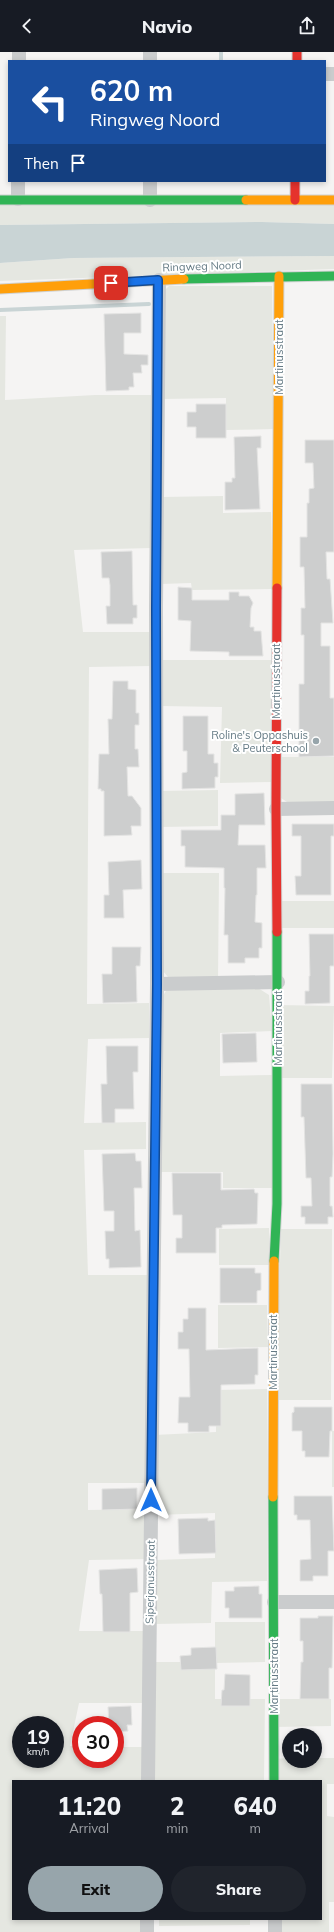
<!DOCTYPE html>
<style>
body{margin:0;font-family:Mulish,sans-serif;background:#20242c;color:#f1f3f6;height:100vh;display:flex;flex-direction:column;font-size:15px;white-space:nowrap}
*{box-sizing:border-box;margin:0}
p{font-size:13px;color:#9ea1a6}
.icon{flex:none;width:22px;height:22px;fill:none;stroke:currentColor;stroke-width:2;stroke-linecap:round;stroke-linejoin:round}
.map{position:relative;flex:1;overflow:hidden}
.details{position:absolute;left:12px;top:1728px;width:310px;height:140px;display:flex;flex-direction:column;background:#171b24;border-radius:0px;box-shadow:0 2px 6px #0003}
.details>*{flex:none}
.guide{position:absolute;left:8px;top:8px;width:318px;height:122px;border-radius:0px;box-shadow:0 2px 6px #0003;background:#1a4fa0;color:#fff;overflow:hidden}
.fabs{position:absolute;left:282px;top:1676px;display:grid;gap:8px}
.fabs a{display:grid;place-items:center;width:40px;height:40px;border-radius:50%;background:#171b24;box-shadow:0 2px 6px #0003;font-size:20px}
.speed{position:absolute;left:12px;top:1664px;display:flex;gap:8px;font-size:20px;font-weight:700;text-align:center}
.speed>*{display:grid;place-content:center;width:52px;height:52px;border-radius:50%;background:#171b24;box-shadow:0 2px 6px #0003;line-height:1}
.speed small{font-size:10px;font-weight:400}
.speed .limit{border:6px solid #d22;background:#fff;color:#111}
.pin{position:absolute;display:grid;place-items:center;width:34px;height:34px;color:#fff;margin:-17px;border-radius:8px;box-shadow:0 2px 6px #0006}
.me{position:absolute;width:44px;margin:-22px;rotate:0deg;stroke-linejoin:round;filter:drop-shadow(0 0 3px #0008)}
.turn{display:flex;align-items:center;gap:14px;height:84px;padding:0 16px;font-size:18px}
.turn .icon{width:52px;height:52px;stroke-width:2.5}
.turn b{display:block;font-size:28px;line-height:34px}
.then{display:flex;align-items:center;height:38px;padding:0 16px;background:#0003;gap:8px;font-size:15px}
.eta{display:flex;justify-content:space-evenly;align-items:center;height:68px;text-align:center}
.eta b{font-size:24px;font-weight:800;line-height:28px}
.action{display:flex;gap:8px;margin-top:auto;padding:8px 16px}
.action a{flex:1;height:46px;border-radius:24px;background:#97a5ab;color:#111;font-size:16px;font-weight:800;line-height:46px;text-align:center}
.action a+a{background:#20242c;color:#f1f3f6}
header{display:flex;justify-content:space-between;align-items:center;height:52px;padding:0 16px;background:#171b24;font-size:18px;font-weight:800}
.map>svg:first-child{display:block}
</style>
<header><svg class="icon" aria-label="back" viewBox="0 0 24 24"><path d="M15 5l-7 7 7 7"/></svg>Navio<svg class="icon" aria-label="share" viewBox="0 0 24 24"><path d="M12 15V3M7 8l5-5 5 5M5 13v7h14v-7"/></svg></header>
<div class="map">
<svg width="334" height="1880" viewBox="0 0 334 1880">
<rect width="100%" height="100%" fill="#f5f4f3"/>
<path fill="#e5e7e1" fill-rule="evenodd" d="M0 152 334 153V172L262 170 0 173Z
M334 204V217L0 229V211L73 206Z
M169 234H272L274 377 226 378V346L162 347 165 238Z
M0 264H6L5 348 95 343H154L151 496 74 498 83 580H152L151 614 89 615 87 952 149 951V986L88 987 84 1071 146 1070V1097L84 1098 88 1223H147V1431H88V1458L148 1457 149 1507 89 1508 79 1579H143L144 1651H79L70 1694H81V1707H115V1695H143V1729H13V1867H143V1880H0ZM21 1673H55V1707H21Z
M223 444V461L271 460 272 537 192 538 191 531 161 532 162 445Z
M161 608H273L272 730 220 731 222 655 161 654Z
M282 705H334V752L287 750 281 746Z
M218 738V774L161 775 160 739Z
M162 821H219L218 928 168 925 163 919Z
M282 849H334V876H282Z
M258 936 269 943 272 979 220 981V1024L272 1023 275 1136H223V1120H159L163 944 167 937Z
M278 953 334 954 332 1026H279Z
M269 1176 270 1213H219V1177Z
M281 1177H332L331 1348H276Z
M218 1253H267L268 1295 218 1296Z
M267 1337V1529L212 1530 211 1571 154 1572 155 1508 215 1506V1461L154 1463V1383L216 1380V1338Z
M332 1379H334V1435H332Z
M215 1570H265V1610L215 1611V1647H265L264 1729H152L153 1610H215Z
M274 1647H331V1674L274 1675Z
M289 1706V1709H315V1706H334V1732H327V1764L334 1765V1850H329V1880H274V1867H321V1729H273V1707Z
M159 1867H250V1873L159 1874Z"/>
<path fill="#c9d4d5" d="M262 170 334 172V204L73 206 0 211V173Z"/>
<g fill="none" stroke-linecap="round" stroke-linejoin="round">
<path stroke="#c9d4d5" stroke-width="4" d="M221 9V0
M0 258 149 252"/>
</g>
<path fill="#cdcece" stroke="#e4e4e3" d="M141 261V281H124V302L148 303V313H141L142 321H133L134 335H129V338L106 339 104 262Z
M196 352H226V386H196V375H187V360H196Z
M261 384V396H257L260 457 225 458V430H232V426H235L234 385Z
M305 388H334V500H326L327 527H330L333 571H321V594H330V646H334V704L299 705V632H304V583H301V556H305L304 515H300V485H307V451H309V437L314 436 313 411H305Z
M132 499 133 553H137V566H133V572H107L106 554H110V533L109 526H102L101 500Z
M178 535 192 536V548H229V540H239V544H249L253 551 251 556 250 575H254V579H261L263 604H229V600L190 599 191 569 178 568Z
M113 629H128V637L136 638V661H139V673H135V697H138L139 715H127L128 744H132L141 756V774H131L132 783 104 784V739H101V737H98L99 702H109L108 667H112Z
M183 664H208V702H214V711H218V725H215V736L182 737V721L187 720V699H183Z
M264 741 265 773H239L238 793H265L266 816H257V843H256L255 870 262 871V896H259V906H245V911H228V883H224L225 836H224V816L185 815V794H181V778H221V763H235V742Z
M292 772H334V784H331V843H296L295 824H301V784H292Z
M141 808 142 837 123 838 124 866H104V843H109L108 810Z
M309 882H334V914H330V951L305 952V939H309V924H310Z
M112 895H141L140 914H136L137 950 103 951 102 922H112Z
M256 981 257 1010 223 1011 222 982Z
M106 994H138V1020H133L134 1057H115V1071H102L101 1032H107Z
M301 1032H332L333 1102 332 1125H330V1154H332L333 1165H328V1172H305V1165H301V1154H312L311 1126H306L304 1065H301Z
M135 1101 136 1109H141L142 1136H134L135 1179 140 1178 141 1215 109 1216V1207H106L105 1179H114V1159H104L102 1102Z
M172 1121H221V1138L254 1137 255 1141H258L257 1172 222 1173V1176H216V1201H176V1186H182V1163H173Z
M220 1216H255V1221H261V1238L257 1239V1251H220Z
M188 1256H206V1298L258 1296V1323H255V1332L221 1333V1374H209V1380H188V1371H178L179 1345H190L189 1297H178V1280H183V1267H188Z
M294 1355H332V1379H330L329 1405H305V1399H302V1379H292V1361L294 1360Z
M137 1436V1457L102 1458V1437Z
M294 1444H332L334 1499H328V1524H313V1529H300V1508L311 1507 310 1468H297V1463H294Z
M208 1466V1469L215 1468 216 1501 179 1502 178 1467Z
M137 1516 138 1540 130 1541V1580H103L102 1542H100L99 1518Z
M259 1534V1542H262V1566H229V1556H225V1539H234V1535Z
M318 1564H333L332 1616H329V1647H300L301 1610H303V1589H300V1566H318Z
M216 1595 217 1617 181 1618 180 1604 191 1603V1596Z
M225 1622 250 1623V1654H221L222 1638H224Z
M131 1654 132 1673H127L128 1679 115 1680V1673H109L108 1655Z"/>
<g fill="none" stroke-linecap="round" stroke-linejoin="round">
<g stroke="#d0d2d2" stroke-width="11">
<path id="fast" d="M0 148H246
M184 227 334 224
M274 1209 277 1152V880
M273 1445 274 1729"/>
</g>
<g stroke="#d0d2d2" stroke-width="11">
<path id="slow" d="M246 148H334
M0 237 184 227
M277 536 279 224
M273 1445 274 1209"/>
</g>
<g stroke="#d0d2d2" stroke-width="11">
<path id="jam" d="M297 0V9
M295 129V148
M277 536 276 757 277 880"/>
</g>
<path stroke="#cacccd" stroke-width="14" d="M150 0V9
M19 9V0
M325 22H334
M150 129V148
M18 147V129
M276 757 334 756
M157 932 278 930
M274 1550H334
M148 1729 157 932 156 556 159 228
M147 1867V1880
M275 1867V1880"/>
<use href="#fast" stroke="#30b455" stroke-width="9"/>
<use href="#slow" stroke="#ff9f0a" stroke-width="9"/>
<use href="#jam" stroke="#e5322d" stroke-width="9"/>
</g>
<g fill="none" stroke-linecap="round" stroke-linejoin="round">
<g stroke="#114b97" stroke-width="10">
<path id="route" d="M111 231 158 228 156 556 157 932 151 1448"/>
</g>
<use href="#route" stroke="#1a73e8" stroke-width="7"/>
</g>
<circle fill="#97a5ab" stroke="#fff" stroke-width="1.5" cx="316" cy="689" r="4"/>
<g text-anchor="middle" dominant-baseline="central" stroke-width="4" stroke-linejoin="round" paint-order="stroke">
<g font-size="11" fill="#647a84" stroke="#fff">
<text transform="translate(202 214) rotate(-2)">Ringweg Noord</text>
<text transform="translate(279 305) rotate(-90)">Martinusstraat</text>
<text transform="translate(276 629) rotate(-90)">Martinusstraat</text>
<text transform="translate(278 976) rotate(-90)">Martinusstraat</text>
<text transform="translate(273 1300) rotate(-90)">Martinusstraat</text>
<text transform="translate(150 1530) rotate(-89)">Siperjanusstraat</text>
<text transform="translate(274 1624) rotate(-90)">Martinusstraat</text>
</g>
<g font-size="11" fill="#647a84" stroke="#fff" text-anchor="end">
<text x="308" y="683">Roline's Oppashuis<tspan x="308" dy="13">&amp; Peuterschool</tspan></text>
</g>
</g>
</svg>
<div class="fabs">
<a><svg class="icon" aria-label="sound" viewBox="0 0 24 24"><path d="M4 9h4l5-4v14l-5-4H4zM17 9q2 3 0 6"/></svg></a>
</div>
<div class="speed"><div>19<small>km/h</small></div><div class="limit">30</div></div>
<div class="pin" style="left:111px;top:231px;background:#d93025"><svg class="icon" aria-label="arrive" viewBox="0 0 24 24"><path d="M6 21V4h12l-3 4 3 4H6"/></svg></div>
<svg class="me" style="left:151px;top:1448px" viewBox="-20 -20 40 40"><path d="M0-17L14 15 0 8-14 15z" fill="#1a73e8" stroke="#fff" stroke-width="4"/></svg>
<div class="guide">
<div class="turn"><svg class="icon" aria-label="left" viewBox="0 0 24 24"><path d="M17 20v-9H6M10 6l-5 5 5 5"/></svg><div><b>620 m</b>Ringweg Noord</div></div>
<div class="then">Then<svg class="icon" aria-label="arrive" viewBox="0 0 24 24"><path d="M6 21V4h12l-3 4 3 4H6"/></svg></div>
</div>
<section class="details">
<div class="eta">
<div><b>11:20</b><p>Arrival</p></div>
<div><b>2</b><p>min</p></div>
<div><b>640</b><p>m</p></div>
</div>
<div class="action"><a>Exit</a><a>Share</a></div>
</section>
</div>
